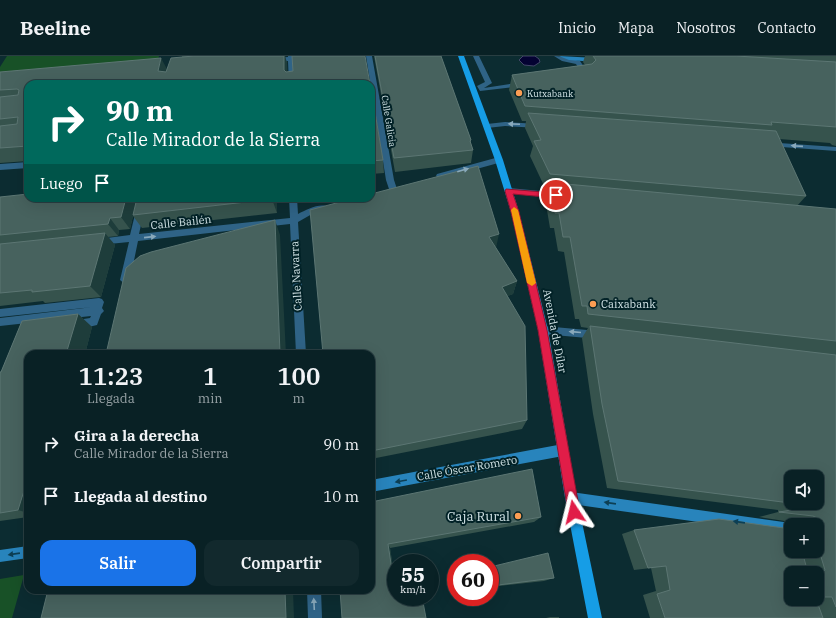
<!DOCTYPE html>
<html lang="es">
<meta charset="utf-8">
<style>
body{margin:0;font-family:"IBM Plex Serif",serif;background:#12292d;color:#f1f3f6;height:100vh;display:flex;flex-direction:column;font-size:15px;white-space:nowrap}
*{box-sizing:border-box;margin:0}
p{font-size:13px;color:#99a3a7}
.icon{flex:none;width:22px;height:22px;fill:none;stroke:currentColor;stroke-width:2;stroke-linecap:round;stroke-linejoin:round}
.map{position:relative;flex:1;overflow:hidden}
.drawer{position:absolute;left:24px;top:294px;width:351px;height:244px;display:flex;flex-direction:column;background:#092125;border-radius:12px;box-shadow:0 4px 16px #0002,0 0 0 1px #293e42}
.drawer>*{flex:none}
.hud{position:absolute;left:24px;top:24px;width:351px;height:122px;border-radius:12px;box-shadow:0 4px 16px #0002,0 0 0 1px #293e42;background:#00695c;color:#fff;overflow:hidden}
.fabs{position:absolute;left:784px;top:414px;display:grid;gap:8px}
.fabs a{display:grid;place-items:center;width:40px;height:40px;border-radius:8px;background:#092125;box-shadow:0 4px 16px #0002,0 0 0 1px #293e42;font-size:20px}
.speed{position:absolute;left:387px;top:498px;display:flex;gap:8px;font-size:20px;font-weight:700;text-align:center}
.speed>*{display:grid;place-content:center;width:52px;height:52px;border-radius:50%;background:#092125;box-shadow:0 4px 16px #0002,0 0 0 1px #293e42;line-height:1}
.speed small{font-size:10px;font-weight:400}
.speed .limit{border:6px solid #d22;background:#fff;color:#111}
.pin{position:absolute;display:grid;place-items:center;width:34px;height:34px;color:#fff;margin:-17px;border:2px solid #fff;border-radius:50%;box-shadow:0 1px 4px #0007}
.me{position:absolute;width:44px;margin:-22px;rotate:350deg;stroke-linejoin:round;filter:drop-shadow(0 0 3px #0008)}
.turn{display:flex;align-items:center;gap:14px;height:84px;padding:0 16px;font-size:18px}
.turn .icon{width:52px;height:52px;stroke-width:2.5}
.turn b{display:block;font-size:28px;line-height:34px}
.then{display:flex;align-items:center;height:38px;padding:0 16px;background:#0003;gap:8px;font-size:15px}
.eta{display:flex;justify-content:space-evenly;align-items:center;height:68px;text-align:center}
.eta b{font-size:24px;font-weight:600;line-height:28px}
.cta{display:flex;gap:8px;margin-top:auto;padding:8px 16px}
.cta a{flex:1;height:46px;border-radius:12px;background:#1a73e8;color:#fff;font-size:16px;font-weight:600;line-height:46px;text-align:center}
.cta a+a{background:#12292d;color:#f1f3f6}
ul{padding:0;list-style:none}
li{display:flex;align-items:center;gap:12px;height:52px;padding:0 16px}
li div{flex:1}
li b{display:block;font-size:15px}
li em{font-style:normal}
header{display:flex;align-items:center;gap:24px;box-sizing:border-box;height:56px;padding:0 20px;background:#092125;border-bottom:1px solid #293e42}
header strong{font-size:19px}
nav{display:flex;gap:22px;margin-inline-start:auto;font-size:14px}
.map>svg:first-child{display:block}
</style>
<header>
<strong>Beeline</strong>
<nav><a>Inicio</a><a>Mapa</a><a>Nosotros</a><a>Contacto</a></nav>
</header>
<div class="map">
<svg width="836" height="562" viewBox="0 0 836 562">
<rect width="100%" height="100%" fill="#0c2c31"/>
<path fill="#185127" d="M7 0H159L157 8 0 20V11Z
M24 519 12 562H0V523Z"/>
<path fill="#040232" stroke="#424668" d="M523 0H535L539 3 540 6 534 10 524 9 519 4Z"/>
<g fill="none" stroke-linecap="round" stroke-linejoin="round">
<path fill="#2f6386" fill-rule="evenodd" d="M288 0H294L295 28H289L288 5 273 6 270 4 273 2 288 1Z
M366 0H372L394 124 397 133 393 136 389 133 386 124Z
M473 0H479L492 27 484 32 523 26 526 28 523 30 480 35 477 30 485 26Z
M554 0C563 0 572 3 580 5L590 20 587 22 584 21 576 8 562 5Z
M505 66 539 68 543 70 539 72 505 70 487 72 483 70 487 68Z
M765 86 836 91V95L768 90H765Z
M499 101 502 102V106L440 123 436 120 437 118Z
M28 106V112L0 114V108Z
M509 132 562 137 566 140 562 143 506 137 505 135Z
M139 142H147L139 178 290 162 289 142H297L298 158C306 154 317 148 326 150L327 152 326 154 312 158 298 166 306 298H296L290 168 138 185 130 224 125 228 120 224 129 186 99 189 95 186 99 183 130 179Z
M99 242 102 243 104 246 102 252 104 255 101 258 97 269C90 271 78 273 71 271L69 268 71 265 90 262 91 260 0 270V262L93 251 0 261V253Z
M543 270 598 275 602 276 603 279 602 282 598 283 543 278 539 277 538 274 539 271Z
M307 534H321L322 562H308Z"/>
<path fill="#2884bc" fill-rule="evenodd" d="M559 0 596 2 599 4 596 6 569 4Z
M563 388 567 390 569 394 567 398 563 400 371 436V424Z
M571 436 791 467 796 469H791V479L571 448 567 446 565 442 567 438Z
M28 490V502L0 506V494Z"/>
<path fill="#169de6" fill-rule="evenodd" d="M458 0H464L503 104 519 156 548 274 577 442 602 562H588L565 442 538 274 511 156 495 104Z"/>
</g>
<path fill="#36534d" fill-rule="evenodd" d="M182 0H285L287 7V16L370 28H28V105L0 107V16L167 13 182 1Z
M374 0H441L471 84V88L473 94 471 107 395 116Z
M585 0H836V90L832 89 830 87 779 83 806 140 797 150 836 153V562H650L643 539 656 535 651 512 634 514 622 478 634 474 791 495H817V469H797V468L791 466 759 461 778 456V454L607 432 593 358 582 282 588 272 581 271 579 263H575L564 196 558 195 554 172H550L546 148 550 134H546L530 100 533 90 525 72 526 65H522L509 34 512 19 585 9 583 6ZM791 517H817V543H791Z
M371 32 383 104 384 117 371 118Z
M0 141 277 142V157L142 172 133 160 130 173 119 174 118 180 108 181 115 189 101 241 45 247 43 245 0 250Z
M496 192 517 225 513 238 507 240 527 364 522 373 371 403V298Z
M78 258 92 271 85 298H28V461L0 465V316H1L22 265Z
M371 446 541 461 534 466 390 492 396 531V541Z
M490 511 554 522 544 525 490 531Z
M550 561H559V562H546Z"/>
<path fill="#1e3d3b" d="M284 0H285L287 7 288 28 284 14Z
M161 2 168 15 165 28 158 15Z
M126 142H138L133 159V160L130 173 121 161Z
M272 142H277V157L272 143Z
M110 162 119 174 118 180 108 168Z
M275 164 280 179 286 298H280Z
M105 177 115 189 101 241 90 230Z
M499 178 496 192 489 181Z
M517 225 513 238 498 244 502 231Z
M78 258 92 271 85 298H66Z
M28 422V457L18 454Z
M388 488 390 492 396 535 395 534Z
M285 534H293L294 562H286Z"/>
<path fill="#47625e" stroke="#5c7673" fill-rule="evenodd" d="M194 0H284V14L286 16 293 15 292 0H365L370 28H28V90L0 92V70L17 68 18 61 0 63V41L18 39 19 34 17 33 0 34V16L161 2 158 15 166 16 171 2Z
M375 0H441L471 84 470 85 473 94 394 102Z
M593 0H736L836 6V71L771 66 772 69 525 50 512 19 592 8 596 4Z
M371 32 383 104 371 105Z
M528 57 776 75 806 140 550 118 534 85 541 84Z
M478 110 499 178 489 181 517 225 502 231 525 270 527 364 371 395V298H323L310 154 355 142H371V138Z
M555 127 836 153V285L588 258 587 250H582L570 181H563L559 157H555L551 132 556 130Z
M28 138V142H126L121 161 110 162 108 168 0 179V141Z
M137 142H272V143L133 159Z
M275 164 280 298H106L126 212 140 200 151 196Z
M105 177 90 230 32 236V234L0 237V188Z
M78 258 66 298H28V422L18 454 0 457V316H1L22 265Z
M590 270 836 299V551L832 541H817V517H816L815 516H823L825 514 818 491H817V469H814V466L819 465V463L813 460 779 456 798 453V448L618 425 602 348ZM791 421H817V447H791Z
M532 413 541 461 388 488 395 534H396V541H422L426 562H342L340 534H371V446Z
M719 463 791 473V495H802L808 517H791V543H816L823 562H665L657 538 670 534 666 510 648 512 634 474Z
M548 497 554 522 490 530V511Z
M48 534H285L286 562H41Z"/>
<defs><path id="oneway-solid" d="M-6-.8H1V-3.2L6.5 0L1 3.2V.8H-6Z"/></defs>
<g fill="#89a9bb">
<use href="#oneway-solid" transform="translate(514 68) rotate(-177)"/>
<use href="#oneway-solid" transform="translate(797 90) rotate(-176)"/>
<use href="#oneway-solid" transform="translate(463 114) rotate(-16)"/>
<use href="#oneway-solid" transform="translate(150 181) rotate(-6)"/>
<use href="#oneway-solid" transform="translate(575 276) rotate(-175)"/>
<use href="#oneway-solid" transform="translate(314 548) rotate(-93)"/>
</g>
<g fill="#0d3f54">
<use href="#oneway-solid" transform="translate(401 425) rotate(170)"/>
<use href="#oneway-solid" transform="translate(610 447) rotate(-172)"/>
<use href="#oneway-solid" transform="translate(739 466) rotate(-172)"/>
<use href="#oneway-solid" transform="translate(14 498) rotate(172)"/>
</g>
<path fill="#e11d48" stroke="#92132f" d="M506 133 556 137 560 139 556 142 513 138 519 156 547 274 580 456 578 460 574 462 570 460 568 456 538 274 511 156 505 135Z"/>
<path fill="#f59e0b" d="M514 151 518 154 536 227 532 230 527 227 511 154Z"/>
<g fill="#fc9d53" stroke="#022227" stroke-width="1.5">
<circle cx="519" cy="37" r="4"/>
<circle cx="593" cy="248" r="4"/>
<circle cx="518" cy="460" r="4"/>
</g>
<g text-anchor="middle" dominant-baseline="central" stroke-width="4" stroke-linejoin="round" paint-order="stroke">
<g font-size="9" fill="#d2e3e6" stroke="#022227" text-anchor="start">
<text x="527" y="37">Kutxabank</text>
</g>
<g font-size="9" fill="#d2e3e6" stroke="#022227">
<text transform="translate(389 65) rotate(81)">Calle Galicia</text>
</g>
<g font-size="11" fill="#d2e3e6" stroke="#022227">
<text transform="translate(181 166) rotate(-6)">Calle Bailén</text>
<text transform="translate(296 220) rotate(-93)">Calle Navarra</text>
<text transform="translate(555 275) rotate(79)">Avenida de Dílar</text>
<text transform="translate(467 412) rotate(-10)">Calle Óscar Romero</text>
</g>
<g font-size="11" fill="#d2e3e6" stroke="#022227" text-anchor="start">
<text x="601" y="248">Caixabank</text>
</g>
<g font-size="13" fill="#d2e3e6" stroke="#022227" text-anchor="end">
<text x="510" y="460">Caja Rural</text>
</g>
</g>
</svg>
<div class="fabs">
<a><svg class="icon" aria-label="sound" viewBox="0 0 24 24"><path d="M4 9h4l5-4v14l-5-4H4zM17 9q2 3 0 6"/></svg></a>
<a>+</a>
<a>−</a>
</div>
<div class="speed"><div>55<small>km/h</small></div><div class="limit">60</div></div>
<div class="pin" style="left:556px;top:139px;background:#d93025"><svg class="icon" aria-label="arrive" viewBox="0 0 24 24"><path d="M6 21V4h12l-3 4 3 4H6"/></svg></div>
<svg class="me" style="left:574px;top:456px" viewBox="-20 -20 40 40"><path d="M0-17L14 15 0 8-14 15z" fill="#e11d48" stroke="#fff" stroke-width="4"/></svg>
<div class="hud">
<div class="turn"><svg class="icon" aria-label="right" viewBox="0 0 24 24"><path d="M7 20v-9h11M14 6l5 5-5 5"/></svg><div><b>90 m</b>Calle Mirador de la Sierra</div></div>
<div class="then">Luego<svg class="icon" aria-label="arrive" viewBox="0 0 24 24"><path d="M6 21V4h12l-3 4 3 4H6"/></svg></div>
</div>
<section class="drawer">
<div class="eta">
<div><b>11:23</b><p>Llegada</p></div>
<div><b>1</b><p>min</p></div>
<div><b>100</b><p>m</p></div>
</div>
<ul>
<li><svg class="icon" aria-label="right" viewBox="0 0 24 24"><path d="M7 20v-9h11M14 6l5 5-5 5"/></svg><div><b>Gira a la derecha</b><p>Calle Mirador de la Sierra</p></div><em>90 m</em></li>
<li><svg class="icon" aria-label="arrive" viewBox="0 0 24 24"><path d="M6 21V4h12l-3 4 3 4H6"/></svg><div><b>Llegada al destino</b></div><em>10 m</em></li>
</ul>
<div class="cta"><a>Salir</a><a>Compartir</a></div>
</section>
</div>
